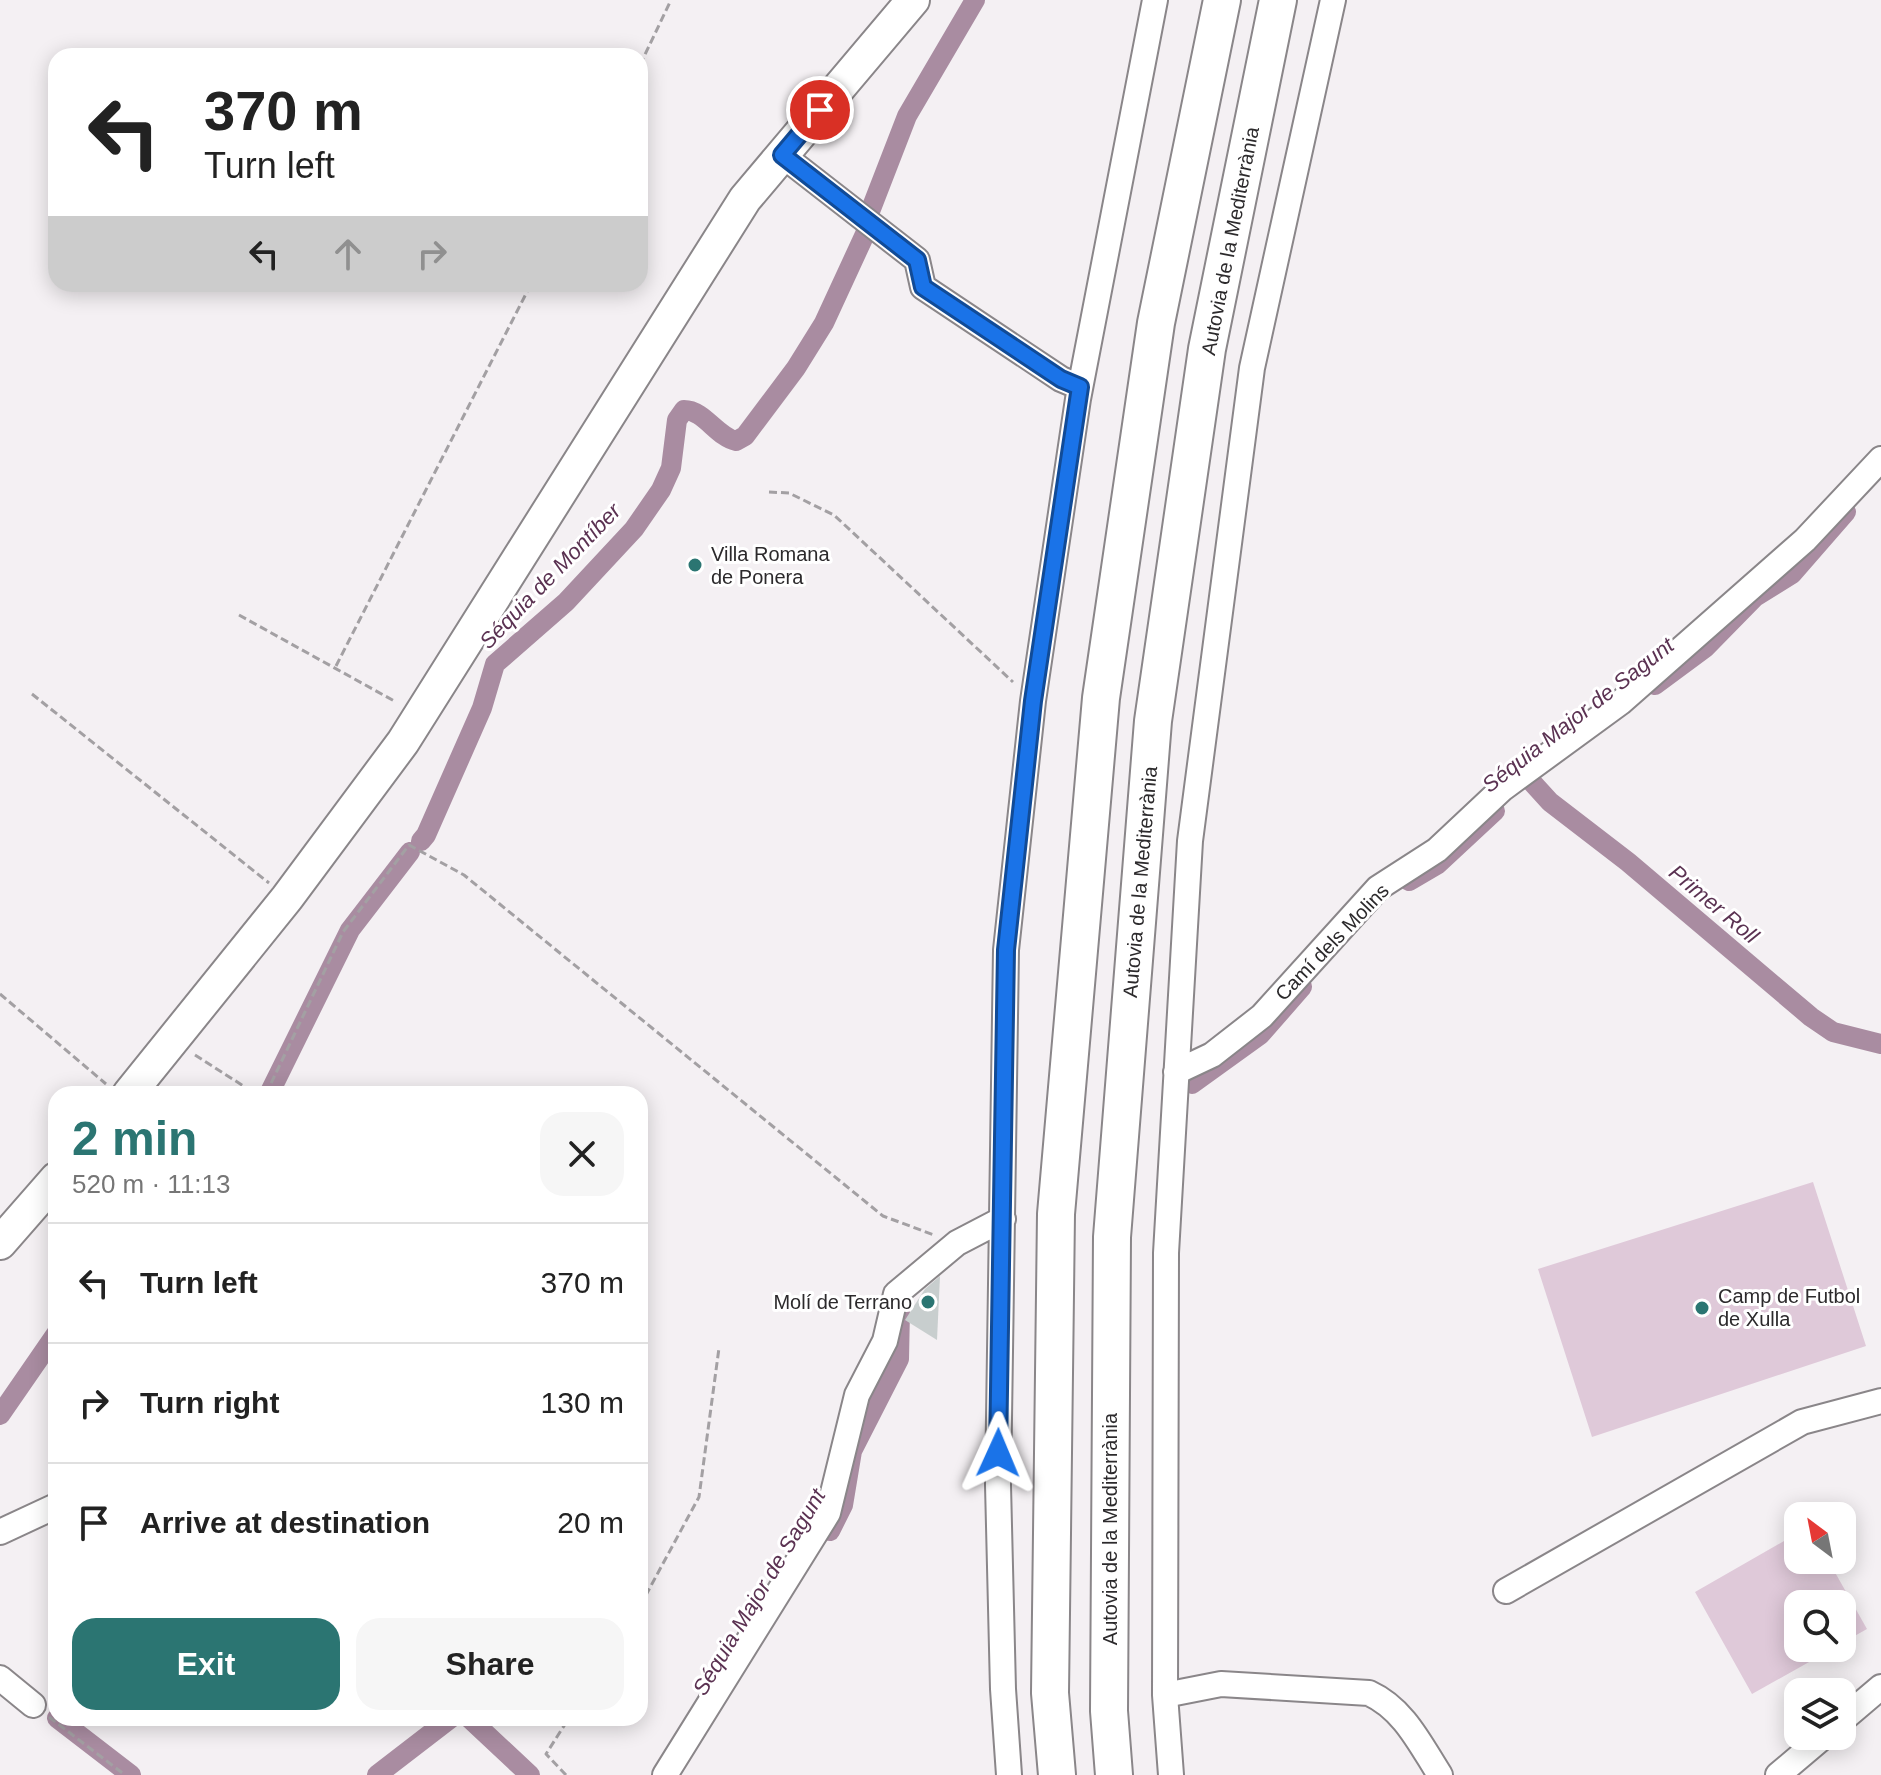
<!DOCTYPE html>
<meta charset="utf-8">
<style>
body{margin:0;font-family:Helvetica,sans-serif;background:#f6f6f6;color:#222;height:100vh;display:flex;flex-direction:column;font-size:30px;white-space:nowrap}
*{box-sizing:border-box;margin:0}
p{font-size:26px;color:#767676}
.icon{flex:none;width:44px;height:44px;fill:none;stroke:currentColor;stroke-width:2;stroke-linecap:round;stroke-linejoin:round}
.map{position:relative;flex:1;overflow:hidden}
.panel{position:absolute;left:48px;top:1086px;width:600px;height:640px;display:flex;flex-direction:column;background:#fff;border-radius:24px;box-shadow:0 4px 20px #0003}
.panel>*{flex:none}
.hud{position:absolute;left:48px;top:48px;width:600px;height:244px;border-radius:24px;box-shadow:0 4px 20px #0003;background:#fff;color:#222;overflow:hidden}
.needle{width:52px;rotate:328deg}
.controls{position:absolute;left:1784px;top:1502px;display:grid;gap:16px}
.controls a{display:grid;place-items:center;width:72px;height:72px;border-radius:16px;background:#fff;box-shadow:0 4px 20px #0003;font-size:40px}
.pin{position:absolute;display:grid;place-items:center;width:68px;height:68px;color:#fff;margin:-34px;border:4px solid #fff;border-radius:50%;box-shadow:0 2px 8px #0007}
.me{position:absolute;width:88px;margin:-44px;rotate:1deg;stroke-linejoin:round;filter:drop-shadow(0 0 6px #0008)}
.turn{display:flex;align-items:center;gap:28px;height:168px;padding:0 24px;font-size:36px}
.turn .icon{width:104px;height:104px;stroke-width:2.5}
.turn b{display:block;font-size:56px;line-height:68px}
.lanes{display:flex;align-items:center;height:76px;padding:0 24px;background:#0003;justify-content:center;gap:40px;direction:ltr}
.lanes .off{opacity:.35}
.round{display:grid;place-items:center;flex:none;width:84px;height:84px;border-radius:24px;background:#f6f6f6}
.headline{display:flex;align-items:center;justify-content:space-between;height:136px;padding:0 24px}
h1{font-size:48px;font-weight:700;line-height:60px;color:#2b7572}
.primary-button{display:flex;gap:16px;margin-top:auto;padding:16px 24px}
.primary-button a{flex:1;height:92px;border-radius:24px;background:#2b7572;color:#fff;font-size:32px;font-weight:700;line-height:92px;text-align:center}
.primary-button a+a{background:#f6f6f6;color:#222}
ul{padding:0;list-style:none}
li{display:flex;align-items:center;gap:24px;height:120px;padding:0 24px;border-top:2px solid #e0e0e0}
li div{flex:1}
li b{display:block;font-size:30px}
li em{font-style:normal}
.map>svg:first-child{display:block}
</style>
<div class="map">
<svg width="1881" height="1775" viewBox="0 0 1881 1775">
<rect width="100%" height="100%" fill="#f4f0f3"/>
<path fill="#dfc9d9" d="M1813 1182 1866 1346 1592 1437 1538 1269Z
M1798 1533V1560H1828L1867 1629 1842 1643V1604H1798V1648H1834L1752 1694 1695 1592Z"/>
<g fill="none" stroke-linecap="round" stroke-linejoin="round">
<path stroke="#a98ca1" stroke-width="20" d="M871 209 907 116 975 0
M1655 685 1705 648 1755 597 1792 574 1846 512
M1529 779 1550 802 1628 862 1811 1017 1833 1032 1881 1044
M421 841 426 835 482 708 495 664 566 602 634 529 661 490 671 468 677 420 684 410C704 410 717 437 736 441L745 436 796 368 824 323 866 232
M1409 881 1438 864 1495 811
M1192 1084 1260 1035 1302 987
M269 1094 350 930 410 852
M0 1415 56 1334
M830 1531 843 1505 852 1451 899 1359 900 1310
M57 1718 131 1775
M469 1718 530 1775
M377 1775 451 1718"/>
</g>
<path fill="#c8cece" d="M940 1276 937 1340 905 1320 925 1289Z"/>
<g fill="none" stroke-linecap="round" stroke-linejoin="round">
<g stroke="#8a8689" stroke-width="28">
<path id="minor" d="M782 155 917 260 923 287 1061 379 1080 387
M1176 1072 1212 1055 1262 1016 1378 888 1437 850 1502 789 1621 702 1805 540 1881 459
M0 1532 56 1506
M1506 1591 1802 1422 1881 1401
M0 1678 33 1705
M1165 1695 1221 1684 1369 1693C1404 1709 1420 1744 1440 1775
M1842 1720 1881 1687
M665 1775 828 1513 857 1395 885 1341 896 1294 957 1243 1003 1219
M1009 1775 1003 1689 998 1485 1006 950 1033 701 1078 399 1155 0
M1171 1775 1165 1695 1166 1253 1190 841 1252 368 1333 0
M1778 1775 1824 1736"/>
</g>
<g stroke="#8a8689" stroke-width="36">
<path id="major" d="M129 1094 287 898 403 742 745 199 913 0
M0 1243 56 1179"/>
</g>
<g stroke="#8a8689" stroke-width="40">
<path id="highway" d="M1057 1775 1050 1693 1056 1214 1101 698 1156 323 1222 0
M1114 1775 1109 1711 1112 1237 1153 721 1207 349 1278 0"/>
</g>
<path stroke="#a3a0a3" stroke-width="3" stroke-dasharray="8 4" stroke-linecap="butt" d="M640 65 671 0
M769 492 789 493 834 515 1013 682
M239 615 396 702
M336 666 531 284
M32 694 269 883
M0 994 106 1084
M195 1055 256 1094
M266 1094 343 932 409 845 464 875 883 1216 934 1235
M640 1606 699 1497 719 1348
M49 1717 125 1775
M566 1775 546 1754 569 1718"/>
<use href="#minor" stroke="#fff" stroke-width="24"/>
<use href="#major" stroke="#fff" stroke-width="32"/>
<use href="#highway" stroke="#fff" stroke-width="36"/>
</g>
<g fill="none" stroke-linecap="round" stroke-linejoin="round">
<g stroke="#114b97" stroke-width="20">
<path id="route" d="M820 110 782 155 917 260 923 287 1061 379 1080 387 1033 701 1006 950 998 1453"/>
</g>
<use href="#route" stroke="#1a73e8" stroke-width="14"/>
</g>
<g fill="#2b7572" stroke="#fff" stroke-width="3">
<circle cx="695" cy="565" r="8"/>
<circle cx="928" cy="1302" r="8"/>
<circle cx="1702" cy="1308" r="8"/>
</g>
<g text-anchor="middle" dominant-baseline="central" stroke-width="6" stroke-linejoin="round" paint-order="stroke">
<g font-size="20" fill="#2c2a2c" stroke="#fff">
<text transform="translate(1230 241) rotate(-79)">Autovia de la Mediterrània</text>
<text transform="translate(1140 882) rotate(-85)">Autovia de la Mediterrània</text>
<text transform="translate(1332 942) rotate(-46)">Camí dels Molins</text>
<text transform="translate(1110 1529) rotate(-90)">Autovia de la Mediterrània</text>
</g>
<g font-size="20" fill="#2c2a2c" stroke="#fff" text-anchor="start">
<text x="711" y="554">Villa Romana<tspan x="711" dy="23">de Ponera</tspan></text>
<text x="1718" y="1296">Camp de Futbol<tspan x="1718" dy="23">de Xulla</tspan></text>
<text x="912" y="1302" text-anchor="end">Molí de Terrano</text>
</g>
<g font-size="22" font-style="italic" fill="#5b3252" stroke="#fff">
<text transform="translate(550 576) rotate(-46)">Séquia de Montíber</text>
<text transform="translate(1578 715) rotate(-38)">Séquia Major de Sagunt</text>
<text transform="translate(1714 904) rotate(40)">Primer Roll</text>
<text transform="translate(759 1592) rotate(-59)">Séquia Major de Sagunt</text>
</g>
</g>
</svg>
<div class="controls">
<a><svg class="needle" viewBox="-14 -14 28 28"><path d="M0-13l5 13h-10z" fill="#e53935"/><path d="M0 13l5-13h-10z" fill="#767676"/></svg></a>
<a><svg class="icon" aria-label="search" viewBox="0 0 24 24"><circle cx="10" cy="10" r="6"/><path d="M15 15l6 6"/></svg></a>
<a><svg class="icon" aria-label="layers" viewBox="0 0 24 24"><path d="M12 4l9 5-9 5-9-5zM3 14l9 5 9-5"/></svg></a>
</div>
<div class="pin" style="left:820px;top:110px;background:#d93025"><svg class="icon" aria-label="arrive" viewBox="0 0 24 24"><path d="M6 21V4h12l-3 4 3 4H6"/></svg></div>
<svg class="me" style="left:998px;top:1453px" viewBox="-20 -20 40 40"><path d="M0-17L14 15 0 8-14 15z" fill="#1a73e8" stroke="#fff" stroke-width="4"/></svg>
<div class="hud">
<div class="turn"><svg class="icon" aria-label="left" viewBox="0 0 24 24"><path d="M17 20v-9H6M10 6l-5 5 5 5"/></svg><div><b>370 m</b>Turn left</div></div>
<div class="lanes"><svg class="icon" aria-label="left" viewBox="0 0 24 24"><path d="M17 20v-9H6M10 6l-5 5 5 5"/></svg><svg class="icon off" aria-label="ahead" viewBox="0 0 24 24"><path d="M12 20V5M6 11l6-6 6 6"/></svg><svg class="icon off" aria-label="right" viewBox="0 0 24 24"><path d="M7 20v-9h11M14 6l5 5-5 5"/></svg></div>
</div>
<section class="panel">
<div class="headline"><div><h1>2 min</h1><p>520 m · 11:13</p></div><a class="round"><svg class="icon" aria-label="close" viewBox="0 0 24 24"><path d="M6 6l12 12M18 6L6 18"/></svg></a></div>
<ul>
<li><svg class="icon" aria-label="left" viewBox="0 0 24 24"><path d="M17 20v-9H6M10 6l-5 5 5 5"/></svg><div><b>Turn left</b></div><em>370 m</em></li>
<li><svg class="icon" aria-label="right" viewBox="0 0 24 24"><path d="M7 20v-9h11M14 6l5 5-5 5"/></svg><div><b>Turn right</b></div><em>130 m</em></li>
<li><svg class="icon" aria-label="arrive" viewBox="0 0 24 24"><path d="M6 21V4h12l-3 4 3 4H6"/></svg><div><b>Arrive at destination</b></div><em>20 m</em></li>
</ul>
<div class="primary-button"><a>Exit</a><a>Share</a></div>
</section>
</div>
